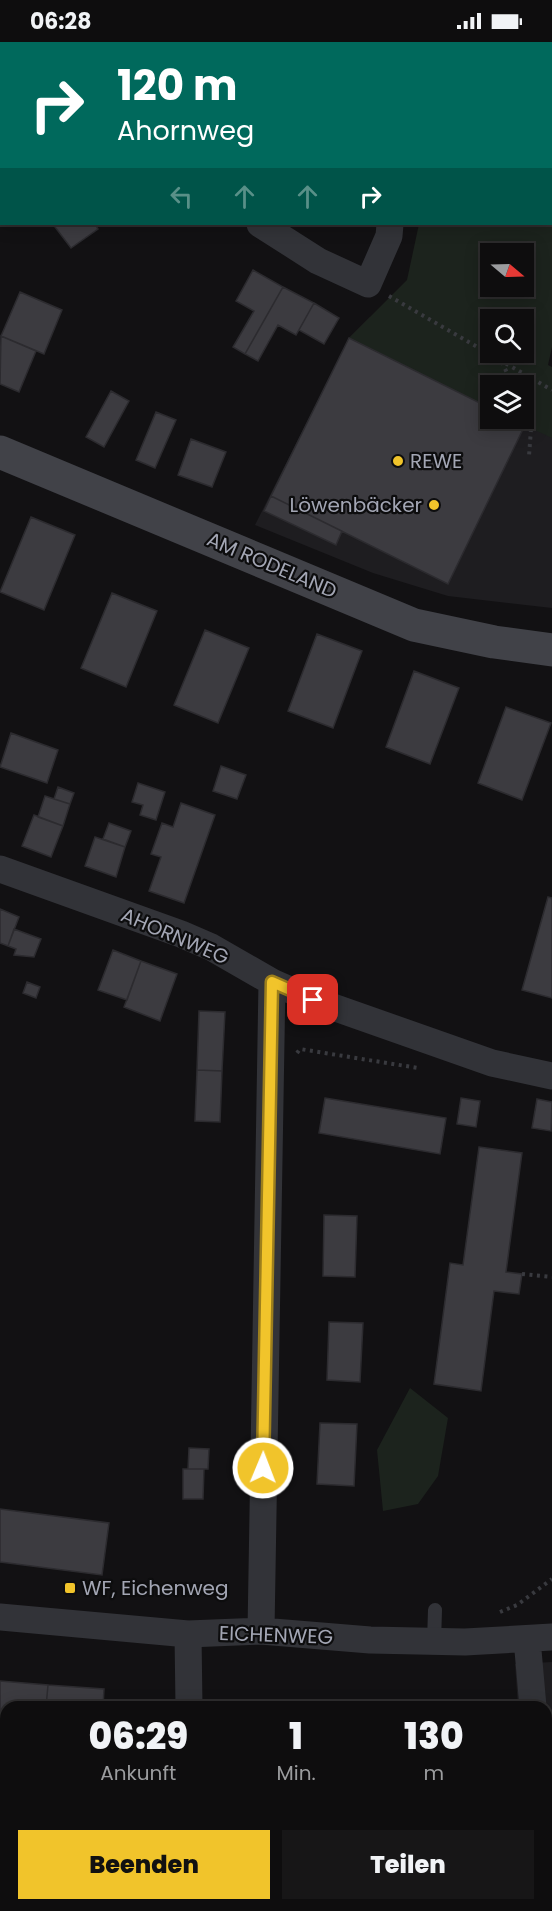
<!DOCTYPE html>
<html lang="de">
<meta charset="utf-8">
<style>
body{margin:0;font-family:Poppins,sans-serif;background:#171617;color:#f1f3f6;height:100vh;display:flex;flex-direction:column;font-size:22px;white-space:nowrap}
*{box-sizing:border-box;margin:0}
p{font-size:20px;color:#9b9c9e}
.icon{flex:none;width:33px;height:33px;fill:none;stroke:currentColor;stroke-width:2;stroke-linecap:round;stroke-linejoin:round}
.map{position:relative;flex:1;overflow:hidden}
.sheet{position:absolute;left:0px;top:1659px;width:552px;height:210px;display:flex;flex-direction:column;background:#0e0d0e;border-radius:18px 18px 0 0;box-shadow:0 3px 15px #0003,0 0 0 2px #2e2d2e}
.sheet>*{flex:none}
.banner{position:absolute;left:0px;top:0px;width:552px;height:183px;box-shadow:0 3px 15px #0003,0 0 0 2px #2e2d2e;background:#00695c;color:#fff;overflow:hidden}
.needle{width:39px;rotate:109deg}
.buttons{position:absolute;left:480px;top:201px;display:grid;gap:12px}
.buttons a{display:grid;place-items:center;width:54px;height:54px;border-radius:0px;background:#0e0d0e;box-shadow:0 3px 15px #0003,0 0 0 2px #2e2d2e;font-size:30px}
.pin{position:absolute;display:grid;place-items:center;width:51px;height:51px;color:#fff;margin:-26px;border-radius:12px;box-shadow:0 3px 9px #0006}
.me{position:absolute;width:66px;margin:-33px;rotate:1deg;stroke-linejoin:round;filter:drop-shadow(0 0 4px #0008)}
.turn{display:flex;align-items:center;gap:21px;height:126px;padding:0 18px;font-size:27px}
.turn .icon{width:78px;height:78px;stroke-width:2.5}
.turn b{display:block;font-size:42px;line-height:51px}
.lanes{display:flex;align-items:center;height:57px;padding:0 18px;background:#0003;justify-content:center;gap:30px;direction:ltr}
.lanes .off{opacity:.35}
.eta{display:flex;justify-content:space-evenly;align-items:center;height:102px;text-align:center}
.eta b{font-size:36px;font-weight:800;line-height:42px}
.button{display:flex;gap:12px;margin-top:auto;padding:12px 18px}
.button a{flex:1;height:69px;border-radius:0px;background:#f1c42b;color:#111;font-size:24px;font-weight:800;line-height:69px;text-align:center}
.button a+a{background:#171617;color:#f1f3f6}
.status{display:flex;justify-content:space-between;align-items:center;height:42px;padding:0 30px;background:#0e0d0e;direction:ltr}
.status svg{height:16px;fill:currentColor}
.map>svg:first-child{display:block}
</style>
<div class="status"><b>06:28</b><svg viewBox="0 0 49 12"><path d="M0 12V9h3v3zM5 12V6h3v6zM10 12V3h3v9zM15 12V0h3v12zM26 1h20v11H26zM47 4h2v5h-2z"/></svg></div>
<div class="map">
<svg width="552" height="1869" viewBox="0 0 552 1869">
<rect width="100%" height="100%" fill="#121113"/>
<path fill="#1e1d20" d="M370 275 490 344V376H524L552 372V566L448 554 373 531 255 483 349 296Z
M552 1620V1869H416V1863H546V1665H518L515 1622Z"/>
<path fill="#1c231d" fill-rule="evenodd" d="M460 0H552V305L548 323 552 325V396L511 377 524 376V344H490V366L349 296 407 238 419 182H550V2ZM490 212H524V244H490ZM490 278H524V310H490Z
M410 1346 448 1376 438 1434 418 1462 383 1469 377 1408Z
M298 1863H416V1869H298Z"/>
<path fill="#3c3b40" stroke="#2c2b2f" stroke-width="1.5" d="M60 182H95L98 187 71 206 55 185Z
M253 228 283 245 245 312 233 305 254 269 236 259Z
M283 245 314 261 296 293 278 283 258 319 245 312Z
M20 250 62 268 44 312 1 294Z
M314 261 339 276 324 302 299 288Z
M1 294 36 309 19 350 0 342Z
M349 296 490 366V376H511L525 383 448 542 271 454Z
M111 349 129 359 104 405 86 395Z
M156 370 176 378 155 426 136 418Z
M191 397 226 410 212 445 178 433Z
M271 454 342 489 336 503 264 469Z
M31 475 75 493 44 568 0 550Z
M112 551 157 569 126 645 81 626Z
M205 588 249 606 218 681 174 663Z
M317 592 362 609 333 686 288 669Z
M414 629 459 646 430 722 386 705Z
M506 665 551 681 522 758 478 741Z
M11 691 58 708 47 741 0 725Z
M221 724 246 733 237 757 213 749Z
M138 741 165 750 156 778 140 773 143 763 132 760Z
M58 745 74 751 70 762 54 757Z
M45 754 70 762 63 784 38 775Z
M181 761 215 773 184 861 149 849 161 815 151 812 162 781 173 785Z
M34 773 63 784 51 815 22 804Z
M109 781 131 789 125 805 103 797Z
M95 795 125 805 116 835 85 824Z
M548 855 552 856V956L522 948Z
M0 867 19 875 8 904 0 901Z
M14 887 41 897 34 915 14 913 16 907 8 904Z
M113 908 141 919 127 958 98 948Z
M141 919 177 932 160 979 124 965Z
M27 940 40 945 36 956 23 951Z
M199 969 225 970 222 1029 197 1028Z
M197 1028 222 1029 220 1080 195 1079Z
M325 1056 446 1076 440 1112 319 1091Z
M461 1056 480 1059 476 1085 457 1082Z
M537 1057 552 1060 551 1089 532 1086Z
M479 1105 522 1111 506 1230 522 1232 519 1252 494 1249 481 1349 434 1342 450 1221 463 1223Z
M324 1173 357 1174 355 1235 323 1234Z
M329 1280 363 1281 360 1340 327 1338Z
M320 1381 357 1382 354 1444 317 1442Z
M189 1406 209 1407 208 1427H188Z
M183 1427H204L203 1457H183Z
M0 1467 109 1481 102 1533 0 1520Z
M0 1639 48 1643 46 1665H6V1676H0Z
M48 1643 104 1647 103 1665H46Z
M47 1863H62V1869H47Z
M236 1863H276V1867L237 1869Z"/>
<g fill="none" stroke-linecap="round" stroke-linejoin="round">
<path stroke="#393a3f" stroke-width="4" stroke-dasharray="3 4.5" stroke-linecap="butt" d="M389 254 552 348
M502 320 513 344
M524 369 532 374 529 414
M297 1011 300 1007 418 1026
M522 1232 552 1235
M500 1570 517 1563 552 1537"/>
<path stroke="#323338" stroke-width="14" d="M434 1600 435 1568"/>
<path stroke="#323338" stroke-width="27" d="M93 0 94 2
M419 2 420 0
M260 182 318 219 368 242 389 194 390 182
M0 827 181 892 211 905 272 940 313 958 492 1021 552 1034
M0 1575 188 1592 261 1589 370 1598 465 1600 552 1595
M261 1589 272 940
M188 1592 189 1665
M527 1597 533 1665
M193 1863V1869"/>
<path stroke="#414248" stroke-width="33" d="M0 410 414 583 494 600 552 608"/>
</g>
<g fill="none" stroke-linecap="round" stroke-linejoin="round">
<g stroke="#9d7f1c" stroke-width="15">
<path id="route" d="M263 1426 272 940 313 958"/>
</g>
<use href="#route" stroke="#f1c42b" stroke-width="10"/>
</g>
<g fill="#f1c42b" stroke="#0d0d0e" stroke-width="2">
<circle cx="398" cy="419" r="6"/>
<circle cx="434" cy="463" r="6"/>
<rect x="64" y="1540" width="12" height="12" rx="3"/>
</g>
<g text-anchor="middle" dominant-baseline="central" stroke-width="4.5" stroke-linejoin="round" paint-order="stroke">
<g font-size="20" fill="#a3a6b4" stroke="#0d0d0e" text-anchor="start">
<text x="410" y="419">REWE</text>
<text x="422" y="463" text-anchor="end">Löwenbäcker</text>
<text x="82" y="1546">WF, Eichenweg</text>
</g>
<g font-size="20" fill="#a3a6b4" stroke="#0d0d0e">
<text transform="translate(272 523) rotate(23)">AM RODELAND</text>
<text transform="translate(175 894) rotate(23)">AHORNWEG</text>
<text transform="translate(276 1593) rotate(2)">EICHENWEG</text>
</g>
</g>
</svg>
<div class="buttons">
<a><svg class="needle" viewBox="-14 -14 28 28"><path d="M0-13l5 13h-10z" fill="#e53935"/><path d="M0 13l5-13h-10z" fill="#9b9c9e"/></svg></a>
<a><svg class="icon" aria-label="search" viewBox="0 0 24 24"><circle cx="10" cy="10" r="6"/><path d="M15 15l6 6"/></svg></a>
<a><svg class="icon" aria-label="layers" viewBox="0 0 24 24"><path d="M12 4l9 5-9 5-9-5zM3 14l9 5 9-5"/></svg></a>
</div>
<div class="pin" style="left:313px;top:958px;background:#d93025"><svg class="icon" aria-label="arrive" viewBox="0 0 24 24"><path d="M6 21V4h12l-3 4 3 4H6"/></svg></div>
<svg class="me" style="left:263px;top:1426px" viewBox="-20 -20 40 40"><circle r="17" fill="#f1c42b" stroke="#fff" stroke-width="3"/><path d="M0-11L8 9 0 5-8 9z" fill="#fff"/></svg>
<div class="banner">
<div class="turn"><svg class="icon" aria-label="right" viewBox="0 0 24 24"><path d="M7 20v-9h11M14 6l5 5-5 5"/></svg><div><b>120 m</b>Ahornweg</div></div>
<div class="lanes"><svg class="icon off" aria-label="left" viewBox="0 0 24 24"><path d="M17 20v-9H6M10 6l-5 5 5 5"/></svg><svg class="icon off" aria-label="ahead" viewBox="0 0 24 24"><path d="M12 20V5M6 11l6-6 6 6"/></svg><svg class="icon off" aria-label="ahead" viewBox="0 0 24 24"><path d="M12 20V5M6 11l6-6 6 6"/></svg><svg class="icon" aria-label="right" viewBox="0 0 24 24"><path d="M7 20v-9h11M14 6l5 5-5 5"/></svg></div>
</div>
<section class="sheet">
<div class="eta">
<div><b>06:29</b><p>Ankunft</p></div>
<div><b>1</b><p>Min.</p></div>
<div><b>130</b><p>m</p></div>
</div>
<div class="button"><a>Beenden</a><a>Teilen</a></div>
</section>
</div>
